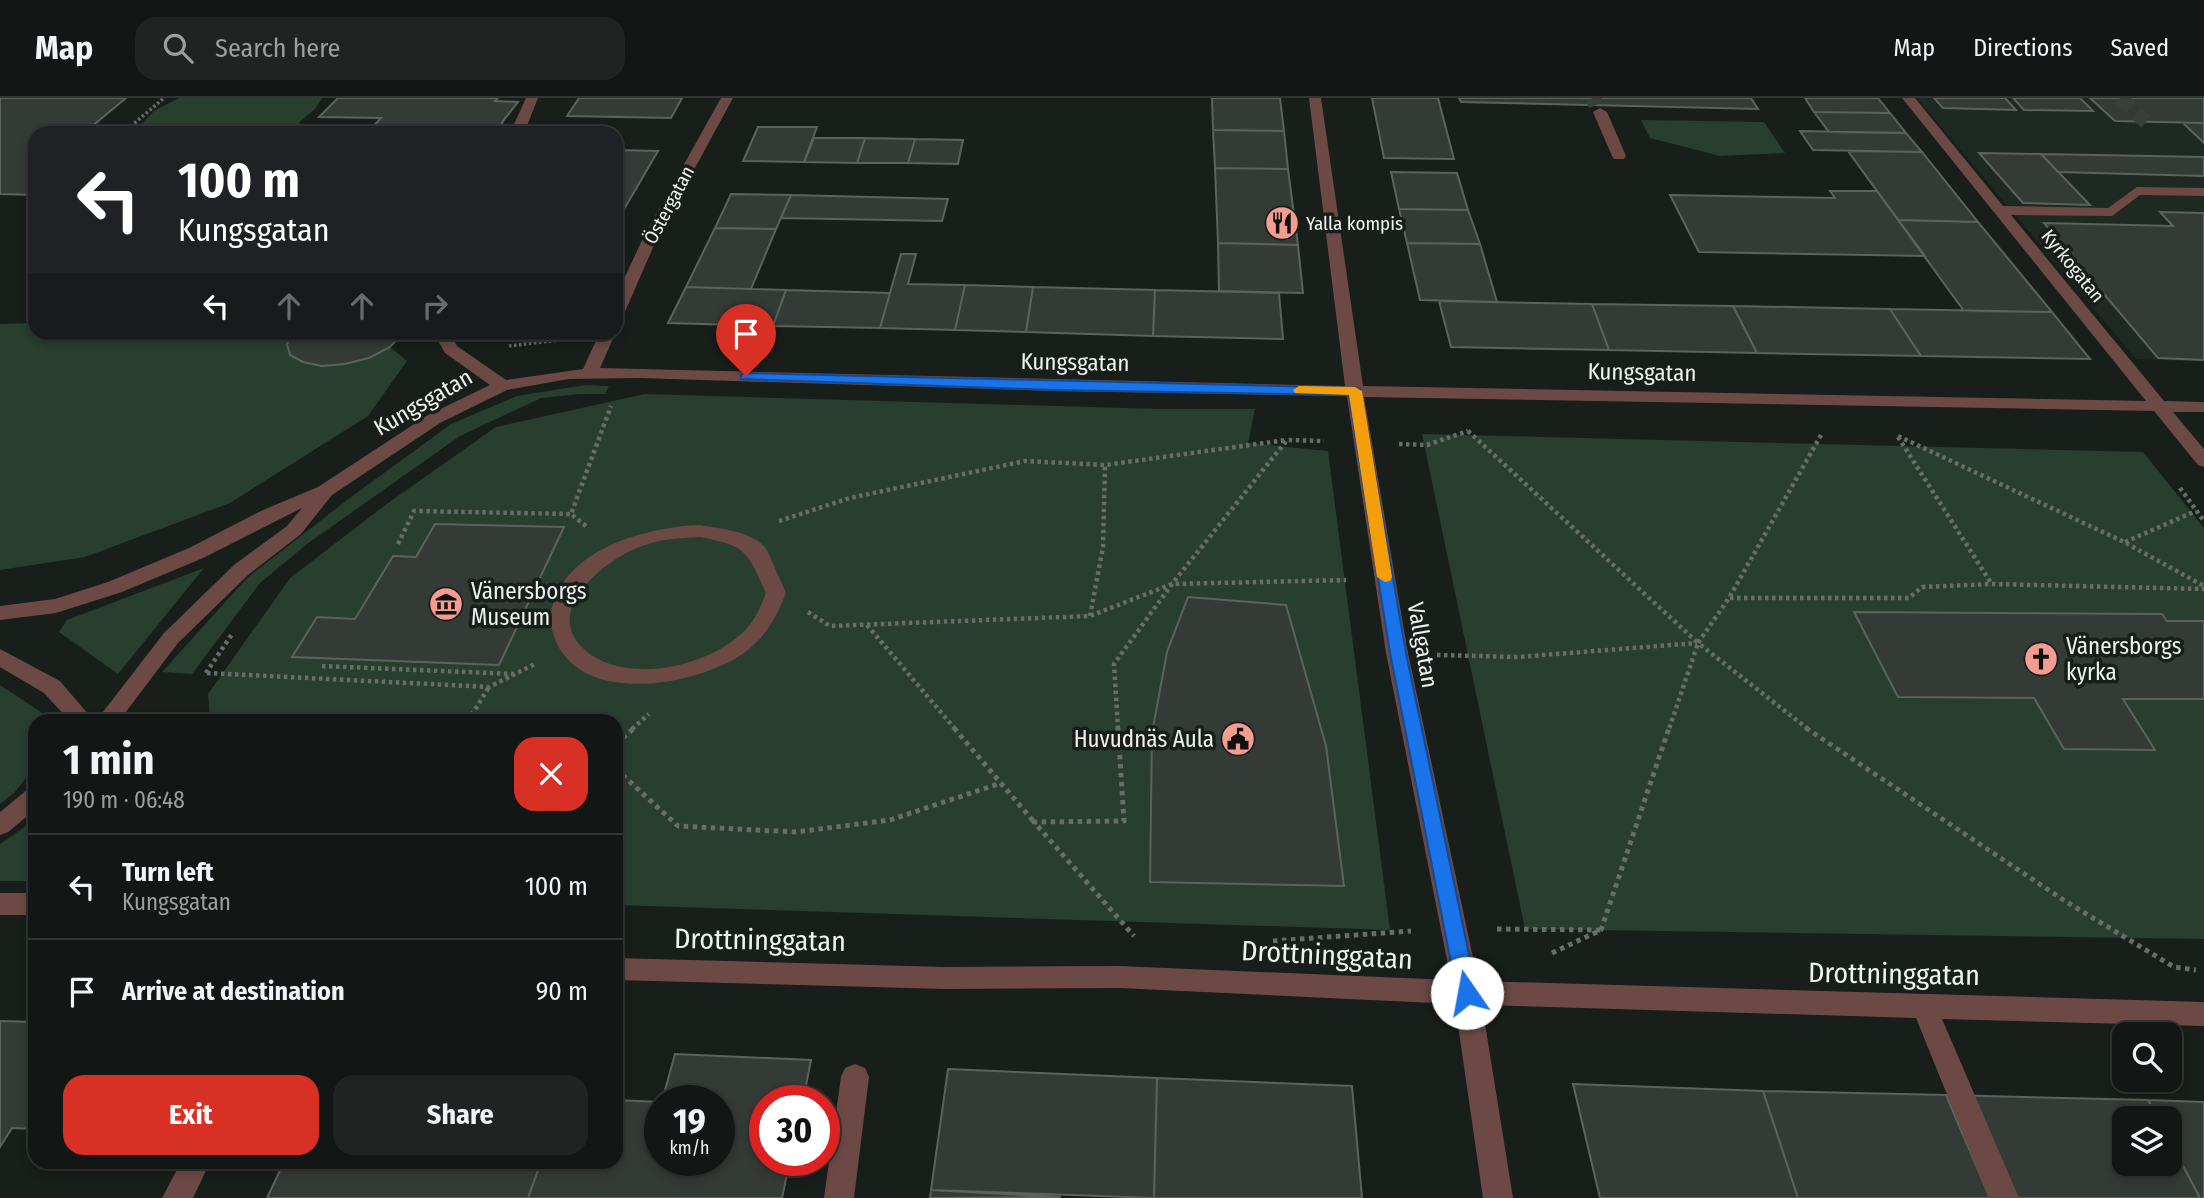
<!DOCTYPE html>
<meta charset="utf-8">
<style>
body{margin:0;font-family:"Fira Sans Condensed",sans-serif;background:#1f2322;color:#f1f3f6;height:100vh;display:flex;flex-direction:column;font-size:26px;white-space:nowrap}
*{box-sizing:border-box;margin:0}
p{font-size:23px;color:#9c9fa0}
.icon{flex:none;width:38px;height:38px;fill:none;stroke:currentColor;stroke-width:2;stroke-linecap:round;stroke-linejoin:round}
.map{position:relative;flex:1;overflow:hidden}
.sheet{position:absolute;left:28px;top:616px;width:595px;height:455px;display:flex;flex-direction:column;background:#121614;border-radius:21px;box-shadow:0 4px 10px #0003,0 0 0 2px #313534}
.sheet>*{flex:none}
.hud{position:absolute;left:28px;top:28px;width:595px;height:214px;border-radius:21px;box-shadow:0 4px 10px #0003,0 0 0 2px #313534;background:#202124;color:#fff;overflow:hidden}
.buttons{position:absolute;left:2112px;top:924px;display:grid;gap:14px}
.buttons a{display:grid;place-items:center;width:70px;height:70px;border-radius:14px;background:#121614;box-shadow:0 4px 10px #0003,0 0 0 2px #313534;font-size:35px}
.speed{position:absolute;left:644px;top:987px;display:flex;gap:14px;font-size:35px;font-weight:700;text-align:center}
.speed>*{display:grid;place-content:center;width:91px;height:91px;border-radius:50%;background:#121614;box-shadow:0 4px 10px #0003,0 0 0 2px #313534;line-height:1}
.speed small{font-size:18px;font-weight:400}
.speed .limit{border:10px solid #d22;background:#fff;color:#111}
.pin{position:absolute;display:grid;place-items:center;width:60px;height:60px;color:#fff;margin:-72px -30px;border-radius:50% 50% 50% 0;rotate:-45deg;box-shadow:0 0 7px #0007}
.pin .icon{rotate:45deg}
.me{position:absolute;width:77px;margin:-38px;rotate:348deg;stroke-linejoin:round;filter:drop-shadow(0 0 5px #0008)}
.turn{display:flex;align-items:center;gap:24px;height:147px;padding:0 35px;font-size:32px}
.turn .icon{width:91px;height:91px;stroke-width:2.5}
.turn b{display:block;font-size:49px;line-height:60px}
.lanes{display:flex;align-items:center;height:66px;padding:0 35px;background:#0003;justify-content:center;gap:35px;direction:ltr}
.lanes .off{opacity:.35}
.round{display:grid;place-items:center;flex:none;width:74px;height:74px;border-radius:21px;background:#1f2322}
.headline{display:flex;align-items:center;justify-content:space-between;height:119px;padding:0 35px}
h1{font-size:42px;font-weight:700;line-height:52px}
.cta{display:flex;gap:14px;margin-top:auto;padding:14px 35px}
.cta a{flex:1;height:80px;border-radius:21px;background:#d93025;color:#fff;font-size:28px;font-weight:700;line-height:80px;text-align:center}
.cta a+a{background:#1f2322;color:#f1f3f6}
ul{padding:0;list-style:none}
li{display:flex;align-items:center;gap:21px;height:105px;padding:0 35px;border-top:2px solid #313534}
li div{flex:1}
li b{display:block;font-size:26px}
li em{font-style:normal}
header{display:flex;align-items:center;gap:42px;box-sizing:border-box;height:98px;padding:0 35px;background:#121614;border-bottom:2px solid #313534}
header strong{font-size:33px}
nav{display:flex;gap:38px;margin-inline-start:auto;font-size:24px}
.search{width:490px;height:63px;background:#1f2322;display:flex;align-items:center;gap:18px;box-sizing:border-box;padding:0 24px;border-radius:21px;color:#9c9fa0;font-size:26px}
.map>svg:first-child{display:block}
</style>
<header>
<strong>Map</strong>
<div class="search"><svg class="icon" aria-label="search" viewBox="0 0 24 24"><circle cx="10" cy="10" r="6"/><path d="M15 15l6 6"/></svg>Search here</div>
<nav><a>Map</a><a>Directions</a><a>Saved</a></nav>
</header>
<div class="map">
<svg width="2204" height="1100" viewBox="0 0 2204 1100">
<rect width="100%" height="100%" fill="#181e1a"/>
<path fill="#1d2921" d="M1917 0H2204V264L2136 261Z"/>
<path fill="#283e2f" d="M179 0H322L315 11 298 25 326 35H133L154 13Z
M1641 22 1764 24 1785 55 1720 58 1650 40Z
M35 225V234L292 235 287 246 290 257C323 276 358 265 390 249L407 263 368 318 230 405 85 459 0 472V226Z
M585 287 609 288 605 296H580L541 300 460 338 307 446 260 485 192 576 162 574 247 480 351 399 451 326 517 298Z
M645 296 1158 311H1255L1248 345 1328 353 1390 832 616 807V623H210L208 596 290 480 388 405 496 329Z
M1422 336 2143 354 2204 430V841L1525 831Z
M204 470 118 576 59 534 67 522Z
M0 587 41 614 43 623H35V669L14 695 0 706Z
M35 722V783H0V746Z"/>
<path fill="#343a36" stroke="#5b635d" stroke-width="2" d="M0 0H126L84 35H35V97L0 96Z
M338 0H498L495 3 518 4 503 23 498 35H367L381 20 319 19Z
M579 0H682L671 20 567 18Z
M1212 0H1280L1284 33 1213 32Z
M1372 0H1438L1454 61 1384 60Z
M1459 0H1751L1758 11 1461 4Z
M1805 0H1878L1890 15 1814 14Z
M1934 0H2005L2016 12 1943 10Z
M2013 0H2080L2093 13 2024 12Z
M2090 0H2204V25L2115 23Z
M1814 14 1890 15 1906 35 1829 34Z
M2183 25H2204V45Z
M758 29H817L804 64 743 63Z
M1213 32 1284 33 1288 71 1215 70Z
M1800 33 1906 35 1922 54 1813 52Z
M814 40H865L857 65 804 64Z
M865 40 915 41 908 65H857Z
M915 41 963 42 958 66 908 65Z
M616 52 658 53 616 125Z
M1848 53 1922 54 1978 124 1898 122Z
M1979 55 2041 56 2090 107 2023 105Z
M2041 56 2204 59V78L2058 74Z
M1215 70 1288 71 1298 147 1218 145Z
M1391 74 1457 75 1468 112 1399 111Z
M1830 93H1877L1925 158 1699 154 1670 97 1835 100Z
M731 96 791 97 776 131 715 130Z
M791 97 948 101 942 123 781 120Z
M1399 111 1468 112 1480 146 1407 145Z
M2160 114 2204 115V262L2158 260 2044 125 2173 128Z
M1898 122 1978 124 2052 214 1964 213Z
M715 130 776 131 751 191 686 189Z
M1218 145 1298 147 1303 195 1219 193Z
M1407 145 1480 146 1497 204 1420 202Z
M901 156H916L908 186 965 187 955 232 880 230Z
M965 187 1033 189 1026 234 955 232Z
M686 189 751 191 786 192 773 228 668 225Z
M1033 189 1155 192 1153 238 1026 234Z
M786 192 890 195 880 230 773 228Z
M1155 192 1279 195 1283 241 1153 238Z
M1439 203 1592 206 1609 252 1451 249Z
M1592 206 1733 208 1757 255 1609 252Z
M1733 208 1890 211 1921 258 1757 255Z
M1890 211 2052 214 2090 261 1921 258Z
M292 234H404L390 249 369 260 345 266 322 268 303 264 290 257 287 246Z
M435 426 564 429 499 567 292 559 317 519 355 521 393 458 416 459Z
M1188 499 1286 507 1326 648 1344 788 1150 784 1152 635 1167 554Z
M1854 514 2162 516 2167 523H2204V601H2123L2155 652 2064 651 2034 600 1898 599Z
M0 923 35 924V1031L12 1030 0 1049Z
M675 956 811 962 803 1003H765V1062H790L782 1100H528L541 1064H616V1002L660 1004V1062H719V1003H662Z
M948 971 1157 980 1154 1100 931 1092Z
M1157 980 1352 988 1362 1100H1154Z
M1573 986 1763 993 1798 1100H1600Z
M1763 993 1946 997 1990 1100H1798Z
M1946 997 2148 1002 2158 1020H2124V1066H2170V1043L2200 1100H1990Z
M2148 1002 2204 1004V1100H2200L2170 1043V1020H2158Z
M284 1064H541L528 1100H267Z
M931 1092 1061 1099 930 1100Z"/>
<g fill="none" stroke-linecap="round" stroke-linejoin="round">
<path stroke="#383e3a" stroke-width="15" stroke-dasharray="15 7" stroke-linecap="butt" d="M1593 0 1596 7
M2120 0 2146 24"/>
<path stroke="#676d69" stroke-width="3.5" stroke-dasharray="2.5 2.5" stroke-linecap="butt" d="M123 35 164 0
M354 35 358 34
M509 248 559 242"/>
<path stroke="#676d69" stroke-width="4.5" stroke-dasharray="3.5 3.5" stroke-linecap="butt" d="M1468 333 1698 545 1669 631
M1898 338 2124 444 2204 488
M1898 339 1991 485
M1399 346 1427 347 1468 333
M2180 390 2204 423
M779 423 850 400 1025 363 1105 367 1286 342
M586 428 571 416 611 308
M2125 444 2196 413
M398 446 414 413 571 416
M1730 500H1909L1922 489 1991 486 2204 491
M808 514 830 528 1090 518 1172 486 1346 482
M1090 518 1103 449 1105 367
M867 527 955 631
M1437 557 1518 559 1697 545
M322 568 514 576
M206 575 232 536
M207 575 489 589 535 566
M468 623 489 589
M632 631 649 616
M1118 631 1114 566 1172 486 1287 342 1324 343
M1808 631 1698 545 1729 500 1821 337"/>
<path stroke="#676d69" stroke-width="5" stroke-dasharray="4.5 4.5" stroke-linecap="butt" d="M954 630 1034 724
M1118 630 1124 723 1034 724 1134 838
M1806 630 2065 803 2174 869 2196 872
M616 646 634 630
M616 671 678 728 796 734 890 722 1001 685
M1497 831 1601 832
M1273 843 1411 833
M1552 855 1601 832 1669 630"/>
<path fill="#6c4944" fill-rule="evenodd" d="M526 0H538L524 35H510Z
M721 0H733L658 138 624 216 616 221V198L644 138Z
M1309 0H1321L1363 288 2146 303 1902 0H1915L2003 108 2108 110 2137 89 2204 90V98L2140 97 2112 118 2011 117 2164 303 2204 304V314H2173L2204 351V369L2198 367 2154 313 1364 299 1408 555 1478 883 2204 904V928L1942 921 2019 1100H1989L1916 920 1482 907 1513 1100H1483L1455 906 1119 890 945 891 616 882V860L945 869 1119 868 1451 882 1386 555 1347 298 1055 293 639 280 569 281 507 292 440 325 332 397 301 436 248 477 178 545 119 623H96L164 535 234 467 287 428 302 410 203 460 122 494 56 515 0 522V508L55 501 108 484 189 450 263 412 318 389 428 317 490 287 445 255 433 234H449L457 248 506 282 583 271 600 234H616L600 270 1345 288Z
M1600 10 1607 14 1626 58 1624 61H1614L1612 58 1593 14Z
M700 427C721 431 754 433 767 452L786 495C768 543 744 562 696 577 653 590 581 595 557 546 553 536 549 526 551 515 562 451 646 429 700 427ZM700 439C747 448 747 453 766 495 760 510 754 525 741 536 703 571 617 589 579 546 546 507 610 459 642 448 660 441 681 440 700 439Z
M0 551 60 583 94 623H70L44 595 0 569Z
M35 690V712L8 734 0 737V714L27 692Z
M0 795H35V817H0Z
M855 966 865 970 869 979 854 1100H824L841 979 845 970Z
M181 1064H210L193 1100H162Z"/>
</g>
<path fill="#1a73e8" stroke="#114b97" stroke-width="2" d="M746 275 1360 290 1406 555 1477 895 1474 901 1467 903 1460 901 1457 895 1390 555 1349 297 1055 292 741 281V276Z"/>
<path fill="#f59e0b" d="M1299 288 1355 289 1362 293 1392 479 1390 483 1385 484 1377 479 1349 297 1295 295 1293 292Z"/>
<defs>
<g id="restaurant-disc" transform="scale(1.75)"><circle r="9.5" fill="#f59c90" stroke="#181e1a"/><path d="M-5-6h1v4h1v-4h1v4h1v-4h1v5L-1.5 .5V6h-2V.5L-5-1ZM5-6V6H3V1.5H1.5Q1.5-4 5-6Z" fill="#111"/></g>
<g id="museum-disc" transform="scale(1.75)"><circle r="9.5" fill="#f59c90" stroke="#181e1a"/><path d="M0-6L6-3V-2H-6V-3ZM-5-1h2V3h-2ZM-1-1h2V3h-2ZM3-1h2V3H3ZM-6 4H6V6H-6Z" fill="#111"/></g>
<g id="church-disc" transform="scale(1.75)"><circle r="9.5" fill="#f59c90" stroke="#181e1a"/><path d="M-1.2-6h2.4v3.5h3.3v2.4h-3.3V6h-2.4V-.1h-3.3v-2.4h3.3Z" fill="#111"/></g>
<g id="civic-disc" transform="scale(1.75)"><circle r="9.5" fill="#f59c90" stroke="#181e1a"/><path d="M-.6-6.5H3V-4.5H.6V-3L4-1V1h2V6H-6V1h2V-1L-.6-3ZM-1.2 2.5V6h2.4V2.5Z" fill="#111"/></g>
</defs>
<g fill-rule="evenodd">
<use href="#restaurant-disc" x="1282" y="125"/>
<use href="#museum-disc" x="446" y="506"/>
<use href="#church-disc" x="2041" y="561"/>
<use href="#civic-disc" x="1238" y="641"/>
</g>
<g text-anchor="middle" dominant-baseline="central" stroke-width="7" stroke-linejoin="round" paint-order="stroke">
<g font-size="19" fill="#eff3f0" stroke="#181e1a">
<text transform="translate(669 107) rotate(-62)">Östergatan</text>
<text transform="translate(2073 168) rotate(51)">Kyrkogatan</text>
</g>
<g font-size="19" fill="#eff3f0" stroke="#181e1a" text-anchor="start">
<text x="1306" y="125">Yalla kompis</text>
</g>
<g font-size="23" fill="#eff3f0" stroke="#181e1a">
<text transform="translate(1075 264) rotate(1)">Kungsgatan</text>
<text transform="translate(1642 274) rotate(1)">Kungsgatan</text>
<text transform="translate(423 304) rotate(-30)">Kungsgatan</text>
<text transform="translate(1423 547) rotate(80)">Vallgatan</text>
</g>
<g font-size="23" fill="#eff3f0" stroke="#181e1a" text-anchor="start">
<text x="471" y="493">Vänersborgs<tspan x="471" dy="26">Museum</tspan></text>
<text x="2066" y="548">Vänersborgs<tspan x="2066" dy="26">kyrka</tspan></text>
<text x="1214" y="641" text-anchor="end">Huvudnäs Aula</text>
</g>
<g font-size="28" fill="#eff3f0" stroke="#181e1a">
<text transform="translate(760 842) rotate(1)">Drottninggatan</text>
<text transform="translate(1327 857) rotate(3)">Drottninggatan</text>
<text transform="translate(1894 876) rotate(1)">Drottninggatan</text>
</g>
</g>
</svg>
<div class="buttons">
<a><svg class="icon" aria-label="search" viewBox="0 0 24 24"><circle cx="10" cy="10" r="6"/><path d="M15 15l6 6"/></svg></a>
<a><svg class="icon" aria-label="layers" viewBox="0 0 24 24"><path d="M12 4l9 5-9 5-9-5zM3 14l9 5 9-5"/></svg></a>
</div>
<div class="speed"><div>19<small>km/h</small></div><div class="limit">30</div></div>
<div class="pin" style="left:746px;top:278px;background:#d93025"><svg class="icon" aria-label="arrive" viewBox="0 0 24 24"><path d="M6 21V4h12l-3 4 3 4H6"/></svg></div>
<svg class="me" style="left:1467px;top:895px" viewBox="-20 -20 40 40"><circle r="19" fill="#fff"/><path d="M0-13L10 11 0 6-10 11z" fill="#1a73e8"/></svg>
<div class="hud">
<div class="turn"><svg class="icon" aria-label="left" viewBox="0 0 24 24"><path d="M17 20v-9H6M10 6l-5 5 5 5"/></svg><div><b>100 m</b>Kungsgatan</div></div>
<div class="lanes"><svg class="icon" aria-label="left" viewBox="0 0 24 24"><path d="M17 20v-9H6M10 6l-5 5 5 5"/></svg><svg class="icon off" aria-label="ahead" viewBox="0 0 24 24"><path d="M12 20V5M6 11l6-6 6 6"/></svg><svg class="icon off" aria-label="ahead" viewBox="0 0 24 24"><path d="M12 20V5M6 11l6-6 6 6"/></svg><svg class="icon off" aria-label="right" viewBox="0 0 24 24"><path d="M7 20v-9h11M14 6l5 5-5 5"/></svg></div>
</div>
<section class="sheet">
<div class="headline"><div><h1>1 min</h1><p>190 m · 06:48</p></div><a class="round" style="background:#d93025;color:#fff"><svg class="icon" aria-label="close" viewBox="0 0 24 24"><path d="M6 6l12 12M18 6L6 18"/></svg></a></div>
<ul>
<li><svg class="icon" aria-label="left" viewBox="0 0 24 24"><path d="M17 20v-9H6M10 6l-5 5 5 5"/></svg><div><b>Turn left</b><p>Kungsgatan</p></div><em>100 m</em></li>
<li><svg class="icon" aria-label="arrive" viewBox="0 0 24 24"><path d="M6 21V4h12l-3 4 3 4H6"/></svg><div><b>Arrive at destination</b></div><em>90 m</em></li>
</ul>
<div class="cta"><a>Exit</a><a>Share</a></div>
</section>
</div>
